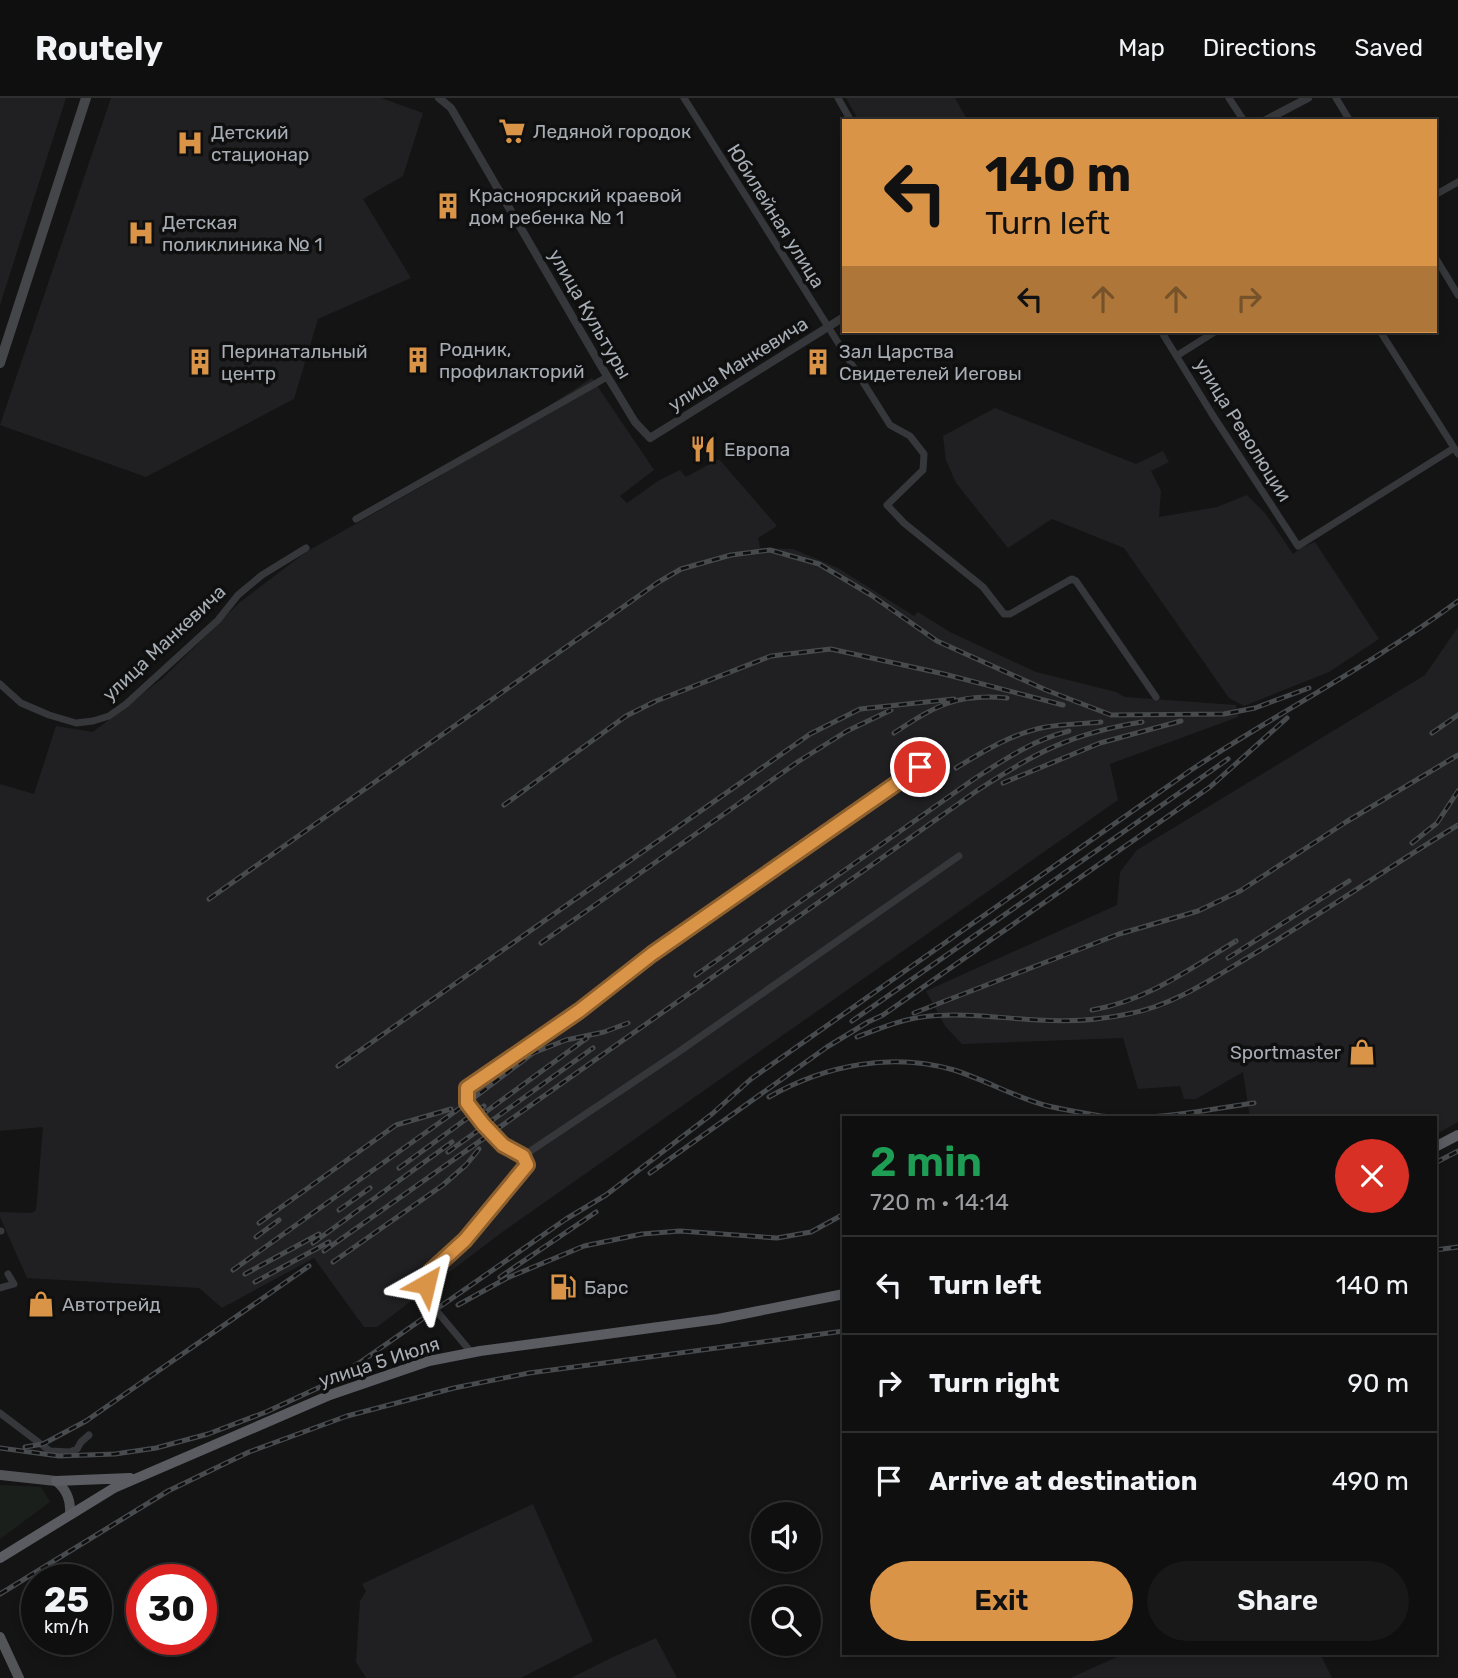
<!DOCTYPE html>
<meta charset="utf-8">
<style>
body{margin:0;font-family:Rubik,sans-serif;background:#181819;color:#f1f3f6;height:100vh;display:flex;flex-direction:column;font-size:26px;white-space:nowrap}
*{box-sizing:border-box;margin:0}
p{font-size:23px;color:#9b9c9f}
.icon{flex:none;width:38px;height:38px;fill:none;stroke:currentColor;stroke-width:2;stroke-linecap:round;stroke-linejoin:round}
.map{position:relative;flex:1;overflow:hidden}
.details{position:absolute;left:842px;top:1018px;width:595px;height:539px;display:flex;flex-direction:column;background:#0f0f10;border-radius:0px;box-shadow:0 4px 10px #0003,0 0 0 2px #2f2f30}
.details>*{flex:none}
.guide{position:absolute;left:842px;top:21px;width:595px;height:214px;border-radius:0px;box-shadow:0 4px 10px #0003,0 0 0 2px #2f2f30;background:#da9447;color:#111;overflow:hidden}
.buttons{position:absolute;left:751px;top:1404px;display:grid;gap:14px}
.buttons a{display:grid;place-items:center;width:70px;height:70px;border-radius:50%;background:#0f0f10;box-shadow:0 4px 10px #0003,0 0 0 2px #2f2f30;font-size:35px}
.speed{position:absolute;left:21px;top:1466px;display:flex;gap:14px;font-size:35px;font-weight:700;text-align:center}
.speed>*{display:grid;place-content:center;width:91px;height:91px;border-radius:50%;background:#0f0f10;box-shadow:0 4px 10px #0003,0 0 0 2px #2f2f30;line-height:1}
.speed small{font-size:18px;font-weight:400}
.speed .limit{border:10px solid #d22;background:#fff;color:#111}
.pin{position:absolute;display:grid;place-items:center;width:60px;height:60px;color:#fff;margin:-30px;border:4px solid #fff;border-radius:50%;box-shadow:0 2px 7px #0007}
.me{position:absolute;width:77px;margin:-38px;rotate:37deg;stroke-linejoin:round;filter:drop-shadow(0 0 5px #0008)}
.turn{display:flex;align-items:center;gap:24px;height:147px;padding:0 28px;font-size:32px}
.turn .icon{width:91px;height:91px;stroke-width:2.5}
.turn b{display:block;font-size:49px;line-height:60px}
.lanes{display:flex;align-items:center;height:66px;padding:0 28px;background:#0003;justify-content:center;gap:35px;direction:ltr}
.lanes .off{opacity:.35}
.round{display:grid;place-items:center;flex:none;width:74px;height:74px;border-radius:37px;background:#181819}
.summary{display:flex;align-items:center;justify-content:space-between;height:119px;padding:0 28px}
h1{font-size:42px;font-weight:600;line-height:52px;color:#1e9e55}
.cta{display:flex;gap:14px;margin-top:auto;padding:14px 28px}
.cta a{flex:1;height:80px;border-radius:42px;background:#da9447;color:#111;font-size:28px;font-weight:600;line-height:80px;text-align:center}
.cta a+a{background:#181819;color:#f1f3f6}
ul{padding:0;list-style:none}
li{display:flex;align-items:center;gap:21px;height:98px;padding:0 28px;border-top:2px solid #2f2f30}
li div{flex:1}
li b{display:block;font-size:26px}
li em{font-style:normal}
header{display:flex;align-items:center;gap:42px;box-sizing:border-box;height:98px;padding:0 35px;background:#0f0f10;border-bottom:2px solid #2f2f30}
header strong{font-size:33px}
nav{display:flex;gap:38px;margin-inline-start:auto;font-size:24px}
.map>svg:first-child{display:block}
</style>
<header>
<strong>Routely</strong>
<nav><a>Map</a><a>Directions</a><a>Saved</a></nav>
</header>
<div class="map">
<svg width="1458" height="1580" viewBox="0 0 1458 1580">
<rect width="100%" height="100%" fill="#141415"/>
<path fill="#202022" d="M0 0H66L0 207Z
M111 0H381L423 15 403 78 363 101 411 180 318 221 294 301 146 379 0 327Z
M846 0H955L968 23H859Z
M592 280 654 372 620 398 627 405 658 383 680 372 686 379 719 361 777 428 758 440 760 450 793 451 838 470 914 518 918 514 950 534 1036 574 1116 594 1125 599 1236 607 1238 619 1110 666 1118 702 501 1135 377 1229H364L314 1160 222 1210 199 1190 27 1180 0 1119V1114L32 1115 36 1112 43 1029 0 1033V686L34 696 56 628 93 634 163 580 240 504 306 454 435 381Z
M995 310 1136 366 1163 353 1169 364 1151 373 1161 393 1159 419 1217 409 1247 397 1265 415 1293 456 1301 450 1315 444 1379 541 1329 574 1244 608 1229 600 1124 450 1052 421 1008 450 956 385 946 362 943 338Z
M1458 529V1024L1435 1037V1020H1250L1243 974 1196 1001H1184L1180 988 1138 991 1123 940 962 946 945 928 926 893 1117 807 1120 774 1137 752 1425 577Z
M533 1406 593 1543 521 1580H366L356 1564 360 1503 366 1493 362 1486Z
M656 1540 677 1580H571L613 1559Z
M1124 1556H1320L1332 1580H1070Z"/>
<path fill="#1a1f1b" d="M0 1387 41 1389 50 1404 0 1441Z"/>
<g fill="none" stroke-linecap="round" stroke-linejoin="round">
<path stroke="#35373a" stroke-width="7" d="M684 0 890 327 910 338 924 356 923 372 887 407 904 425 983 489 1004 516H1010L1068 483 1072 481 1076 483 1156 599
M838 0 851 23
M1229 0 1244 23
M1336 0 1350 23
M1435 97 1458 84
M1435 159 1458 197
M1161 233 1212 316 1298 448 1454 350
M1380 233 1458 356
M1178 257 1216 233
M356 421 607 279
M0 586 21 605 49 617 76 625 93 623 109 618 126 606 218 522 238 497 262 477 306 450
M523 1058C497 1044 468 1021 467 990L579 913 651 856 920 669
M0 1133H1
M0 1190 14 1186 8 1176
M471 1254 435 1211 431 1204 426 1186 431 1173 465 1142 527 1067 523 1058 677 955 959 758
M0 1315 50 1353 70 1354 77 1351 81 1344 89 1337"/>
<path stroke="#35373a" stroke-width="8" d="M439 0 451 10 601 268 635 324 650 340 844 219
M1264 23 1308 0"/>
<path stroke="#444649" stroke-width="10" d="M0 265 86 0"/>
<path stroke="#525458" stroke-width="10" d="M0 1377 56 1383C67 1392 71 1402 70 1416
M0 1539 19 1580"/>
<path stroke="#5a5c61" stroke-width="10" d="M1435 1049 1458 1037
M56 1383 130 1380
M0 1460 114 1390 330 1297 429 1263 480 1253 718 1221 844 1196"/>
<g stroke="#484b4e" stroke-width="5">
<path id="rail" d="M894 635C935 608 957 595 1007 600
M1432 635 1458 617
M956 670C984 653 1013 635 1046 629 1064 626 1082 626 1101 624
M1003 685 1100 645 1181 623
M504 707 626 618 656 603 771 558 831 551 944 576 1063 607
M1412 745 1437 725 1458 693
M209 801 657 485 681 471 731 457 770 452 819 466 871 497 937 543 1046 592 1111 617 1224 616 1255 610 1309 590
M541 845 799 663 847 633 891 612
M1228 860 1349 783
M696 877 974 681C1005 661 1033 642 1069 633
M1092 912C1146 903 1190 871 1236 843
M914 915 1119 836 1198 813 1240 793 1346 724 1458 657
M852 923 1228 661
M857 939C878 931 899 922 922 919 961 914 1000 920 1038 922 1068 924 1099 922 1128 916 1172 908 1210 882 1247 860 1319 818 1387 770 1458 727
M338 968 810 636 860 611 954 601
M769 999C825 967 891 954 954 972 986 982 1016 1000 1048 1008 1065 1012 1083 1015 1101 1018 1151 1024 1204 1012 1254 1005
M480 1018 587 940
M448 1054 593 950
M1435 1065 1458 1053
M399 1070 484 1008
M650 1075 827 949 868 924 883 917 1210 689 1287 620
M339 1112 370 1090
M259 1125 396 1027 451 1011
M256 1139 279 1122
M313 1145 452 1044
M1435 1152 1458 1149
M324 1153 978 692C1036 654 1073 635 1142 624
M333 1164 443 1087 466 1067 479 1051
M233 1172 467 1005 533 955 566 942 604 934 628 925
M245 1176 319 1136
M500 1179 596 1114
M255 1184 329 1144
M458 1207 507 1180 584 1148 642 1136 680 1133 777 1140 811 1134 844 1116
M25 1349 43 1346 86 1323 309 1168
M0 1350 59 1358 115 1356 156 1350 208 1336 266 1314 320 1289 359 1265 566 1121 606 1097 712 1016 751 981 1191 672C1279 614 1373 566 1458 503
M0 1496 168 1393 249 1354 347 1318 454 1290 529 1275 844 1233"/>
</g>
<use href="#rail" stroke="#0f0f10" stroke-width="2.5" stroke-dasharray="8" stroke-linecap="butt"/>
</g>
<g fill="none" stroke-linecap="round" stroke-linejoin="round">
<g stroke="#8e602e" stroke-width="18">
<path id="route" d="M426 1186 431 1173 465 1142 527 1067 523 1058 503 1047 483 1026 467 1005V990L579 913 652 856 920 669"/>
</g>
<use href="#route" stroke="#da9447" stroke-width="12"/>
</g>
<defs>
<g id="supermarket-bare" transform="scale(2.1)"><path d="M-6-5.5h2.5l.6 2H6L4.5 2H-2.5L-4.4-4H-6ZM-1.5 3.2a1.3 1.3 0 1 0 .1 0ZM3 3.2a1.3 1.3 0 1 0 .1 0Z" fill="#da9447" stroke="#0f0f10" stroke-width="2.5" paint-order="stroke"/></g>
<g id="hospital-bare" transform="scale(2.1)"><path d="M-5-5h3v3.5h4V-5h3V5h-3V1.5h-4V5h-3Z" fill="#da9447" stroke="#0f0f10" stroke-width="2.5" paint-order="stroke"/></g>
<g id="building-bare" transform="scale(2.1)"><path d="M-4-6H4V6H1V3H-1V6H-4ZM-2.5-4.3h1.7v1.8h-1.7ZM.8-4.3h1.7v1.8H.8ZM-2.5-1h1.7V.8h-1.7ZM.8-1h1.7V.8H.8Z" fill="#da9447" stroke="#0f0f10" stroke-width="2.5" paint-order="stroke"/></g>
<g id="restaurant-bare" transform="scale(2.1)"><path d="M-5-6h1v4h1v-4h1v4h1v-4h1v5L-1.5 .5V6h-2V.5L-5-1ZM5-6V6H3V1.5H1.5Q1.5-4 5-6Z" fill="#da9447" stroke="#0f0f10" stroke-width="2.5" paint-order="stroke"/></g>
<g id="shop-bare" transform="scale(2.1)"><path d="M-5-2.5h2.3a2.7 3.5 0 0 1 5.4 0H5L5.5 6h-11ZM-1.5-2.5h3a1.5 2.3 0 0 0-3 0Z" fill="#da9447" stroke="#0f0f10" stroke-width="2.5" paint-order="stroke"/></g>
<g id="fuel-bare" transform="scale(2.1)"><path d="M-5.5-6h7V0h2V4h1.3V-2.5L3-4.5l.8-.8L6-3V5H2.5V1h-1V6h-7ZM-4.2-4.7v3.2H.2V-4.7Z" fill="#da9447" stroke="#0f0f10" stroke-width="2.5" paint-order="stroke"/></g>
</defs>
<g fill-rule="evenodd">
<use href="#supermarket-bare" x="512" y="33"/>
<use href="#hospital-bare" x="190" y="45"/>
<use href="#building-bare" x="448" y="108"/>
<use href="#hospital-bare" x="141" y="135"/>
<use href="#building-bare" x="418" y="262"/>
<use href="#building-bare" x="200" y="264"/>
<use href="#building-bare" x="818" y="264"/>
<use href="#restaurant-bare" x="703" y="351"/>
<use href="#shop-bare" x="1362" y="954"/>
<use href="#fuel-bare" x="563" y="1189"/>
<use href="#shop-bare" x="41" y="1206"/>
</g>
<g text-anchor="middle" dominant-baseline="central" stroke-width="7" stroke-linejoin="round" paint-order="stroke">
<g font-size="19" fill="#a7adb4" stroke="#0f0f10" text-anchor="start">
<text x="533" y="33">Ледяной городок</text>
<text x="211" y="34">Детский<tspan x="211" dy="22">стационар</tspan></text>
<text x="469" y="97">Красноярский краевой<tspan x="469" dy="22">дом ребенка № 1</tspan></text>
<text x="162" y="124">Детская<tspan x="162" dy="22">поликлиника № 1</tspan></text>
<text x="439" y="251">Родник,<tspan x="439" dy="22">профилакторий</tspan></text>
<text x="221" y="253">Перинатальный<tspan x="221" dy="22">центр</tspan></text>
<text x="839" y="253">Зал Царства<tspan x="839" dy="22">Свидетелей Иеговы</tspan></text>
<text x="724" y="351">Европа</text>
<text x="1341" y="954" text-anchor="end">Sportmaster</text>
<text x="584" y="1189">Барс</text>
<text x="62" y="1206">Автотрейд</text>
</g>
<g font-size="19" fill="#a7adb4" stroke="#0f0f10">
<text transform="translate(776 118) rotate(58)">Юбилейная улица</text>
<text transform="translate(590 216) rotate(60)">улица Культуры</text>
<text transform="translate(738 266) rotate(-32)">улица Манкевича</text>
<text transform="translate(1243 332) rotate(58)">улица Революции</text>
<text transform="translate(164 545) rotate(-43)">улица Манкевича</text>
<text transform="translate(379 1264) rotate(-18)">улица 5 Июля</text>
</g>
</g>
</svg>
<div class="buttons">
<a><svg class="icon" aria-label="sound" viewBox="0 0 24 24"><path d="M4 9h4l5-4v14l-5-4H4zM17 9q2 3 0 6"/></svg></a>
<a><svg class="icon" aria-label="search" viewBox="0 0 24 24"><circle cx="10" cy="10" r="6"/><path d="M15 15l6 6"/></svg></a>
</div>
<div class="speed"><div>25<small>km/h</small></div><div class="limit">30</div></div>
<div class="pin" style="left:920px;top:669px;background:#d93025"><svg class="icon" aria-label="arrive" viewBox="0 0 24 24"><path d="M6 21V4h12l-3 4 3 4H6"/></svg></div>
<svg class="me" style="left:426px;top:1186px" viewBox="-20 -20 40 40"><path d="M0-17L14 15 0 8-14 15z" fill="#da9447" stroke="#fff" stroke-width="4"/></svg>
<div class="guide">
<div class="turn"><svg class="icon" aria-label="left" viewBox="0 0 24 24"><path d="M17 20v-9H6M10 6l-5 5 5 5"/></svg><div><b>140 m</b>Turn left</div></div>
<div class="lanes"><svg class="icon" aria-label="left" viewBox="0 0 24 24"><path d="M17 20v-9H6M10 6l-5 5 5 5"/></svg><svg class="icon off" aria-label="ahead" viewBox="0 0 24 24"><path d="M12 20V5M6 11l6-6 6 6"/></svg><svg class="icon off" aria-label="ahead" viewBox="0 0 24 24"><path d="M12 20V5M6 11l6-6 6 6"/></svg><svg class="icon off" aria-label="right" viewBox="0 0 24 24"><path d="M7 20v-9h11M14 6l5 5-5 5"/></svg></div>
</div>
<section class="details">
<div class="summary"><div><h1>2 min</h1><p>720 m · 14:14</p></div><a class="round" style="background:#d93025;color:#fff"><svg class="icon" aria-label="close" viewBox="0 0 24 24"><path d="M6 6l12 12M18 6L6 18"/></svg></a></div>
<ul>
<li><svg class="icon" aria-label="left" viewBox="0 0 24 24"><path d="M17 20v-9H6M10 6l-5 5 5 5"/></svg><div><b>Turn left</b></div><em>140 m</em></li>
<li><svg class="icon" aria-label="right" viewBox="0 0 24 24"><path d="M7 20v-9h11M14 6l5 5-5 5"/></svg><div><b>Turn right</b></div><em>90 m</em></li>
<li><svg class="icon" aria-label="arrive" viewBox="0 0 24 24"><path d="M6 21V4h12l-3 4 3 4H6"/></svg><div><b>Arrive at destination</b></div><em>490 m</em></li>
</ul>
<div class="cta"><a>Exit</a><a>Share</a></div>
</section>
</div>
